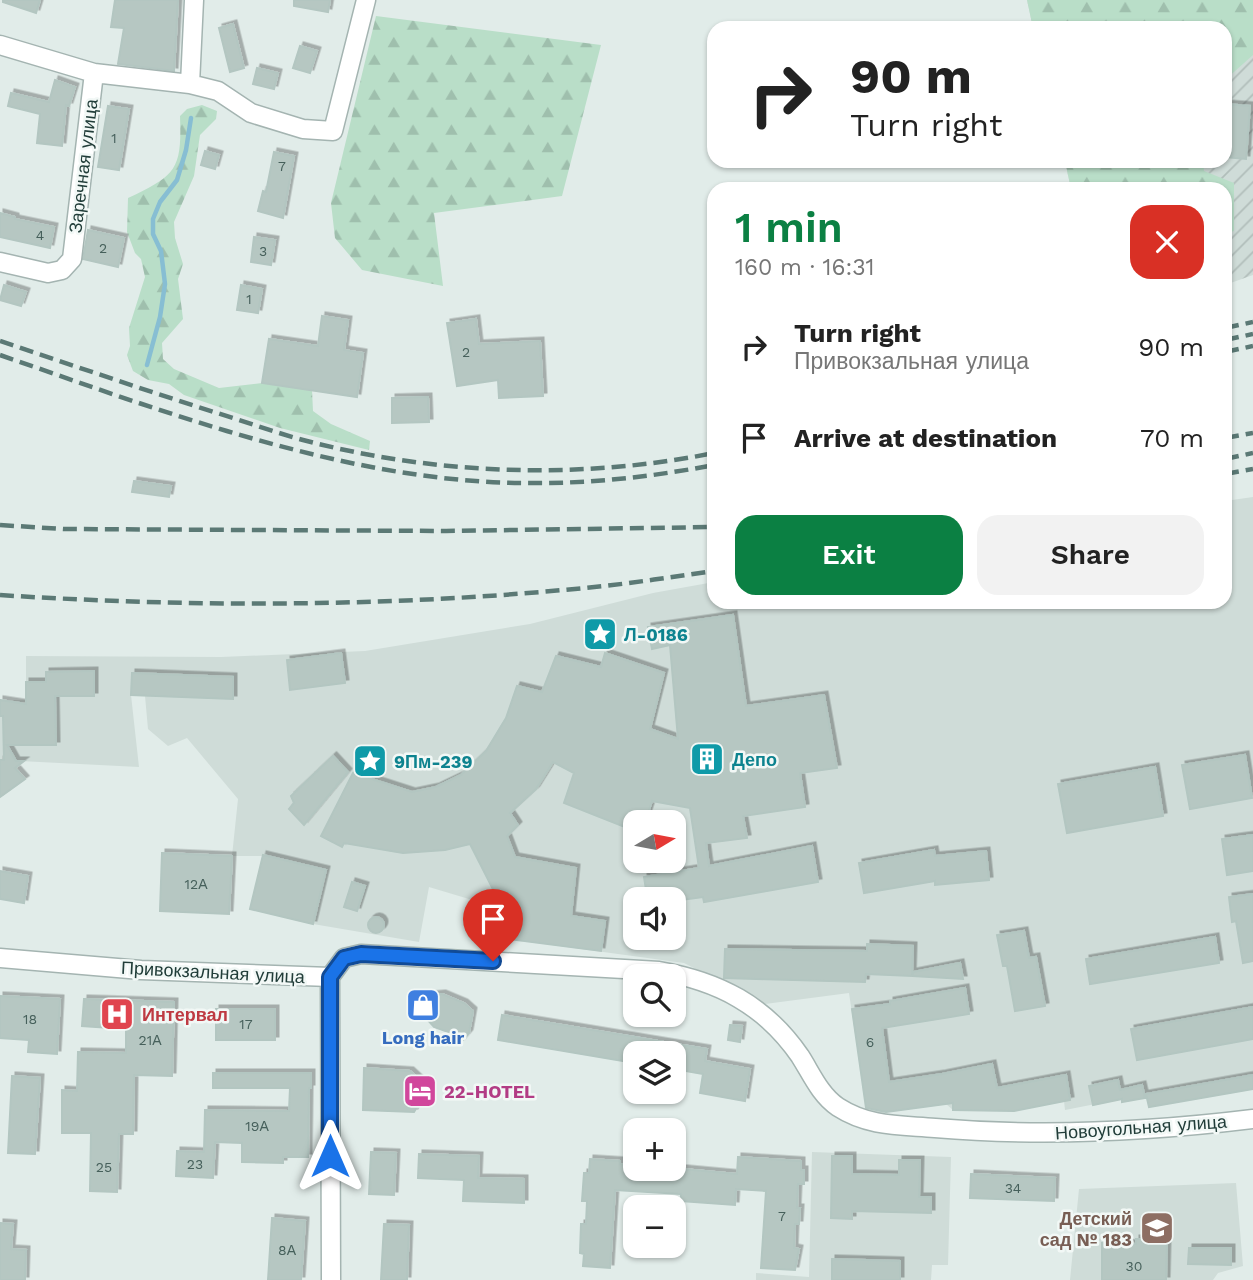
<!DOCTYPE html>
<meta charset="utf-8">
<style>
body{margin:0;font-family:"Work Sans",sans-serif;background:#f2f2f2;color:#222;height:100vh;display:flex;flex-direction:column;font-size:26px;white-space:nowrap}
*{box-sizing:border-box;margin:0}
p{font-size:23px;color:#767676}
.icon{flex:none;width:38px;height:38px;fill:none;stroke:currentColor;stroke-width:2;stroke-linecap:round;stroke-linejoin:round}
.map{position:relative;flex:1;overflow:hidden}
.panel{position:absolute;left:707px;top:182px;width:525px;height:427px;display:flex;flex-direction:column;background:#fff;border-radius:21px;box-shadow:0 2px 5px #0004}
.panel>*{flex:none}
.banner{position:absolute;left:707px;top:21px;width:525px;height:147px;border-radius:21px;box-shadow:0 2px 5px #0004;background:#fff;color:#222;overflow:hidden}
.needle{width:46px;rotate:80deg}
.buttons{position:absolute;left:623px;top:810px;display:grid;gap:14px}
.buttons a{display:grid;place-items:center;width:63px;height:63px;border-radius:14px;background:#fff;box-shadow:0 2px 5px #0004;font-size:35px}
.pin{position:absolute;display:grid;place-items:center;width:60px;height:60px;color:#fff;margin:-72px -30px;border-radius:50% 50% 50% 0;rotate:-45deg;box-shadow:0 0 7px #0007}
.pin .icon{rotate:45deg}
.me{position:absolute;width:77px;margin:-38px;rotate:0deg;stroke-linejoin:round;filter:drop-shadow(0 0 5px #0008)}
.turn{display:flex;align-items:center;gap:24px;height:147px;padding:0 28px;font-size:32px}
.turn .icon{width:91px;height:91px;stroke-width:2.5}
.turn b{display:block;font-size:49px;line-height:60px}
.round{display:grid;place-items:center;flex:none;width:74px;height:74px;border-radius:21px;background:#f2f2f2}
.headline{display:flex;align-items:center;justify-content:space-between;height:119px;padding:0 28px}
h1{font-size:42px;font-weight:600;line-height:52px;color:#0b8043}
.button{display:flex;gap:14px;margin-top:auto;padding:14px 28px}
.button a{flex:1;height:80px;border-radius:21px;background:#0b8043;color:#fff;font-size:28px;font-weight:600;line-height:80px;text-align:center}
.button a+a{background:#f2f2f2;color:#222}
ul{padding:0;list-style:none}
li{display:flex;align-items:center;gap:21px;height:91px;padding:0 28px}
li div{flex:1}
li b{display:block;font-size:26px}
li em{font-style:normal}
.map>svg:first-child{display:block}
</style>
<div class="map">
<svg width="1253" height="1280" viewBox="0 0 1253 1280">
<defs>
<pattern id="industrial-furrows" width="10" height="10" patternUnits="userSpaceOnUse" patternTransform="scale(1.75)"><rect width="10" height="10" fill="#cfdcd8"/><path d="M-1 1l2-2M0 10L10 0M9 11l2-2" fill="none" stroke="#b1beba"/></pattern>
<pattern id="forest-firs" width="22" height="20" patternUnits="userSpaceOnUse" patternTransform="scale(1.75)"><rect width="22" height="20" fill="#b9dec8"/><path d="M5 1l3.5 6h-7zM16 11l3.5 6h-7z" fill="#9fbfad"/></pattern>
<filter id="shadow"><feDropShadow dx="3.5" dy="-3.5" stdDeviation="0" flood-color="#0004"/></filter>
</defs>
<rect width="100%" height="100%" fill="#e1ece9"/>
<path fill="#cfdcd8" fill-rule="evenodd" d="M1253 497V1075L1146 1094 1145 1098 1122 1102 1121 1099 1065 1110 1064 1101 1000 1110H953L946 1104 867 1115 849 993 765 1004 684 963 486 936 489 905 429 887 419 942 313 924 250 909 263 856H232L238 799 187 738 168 746 148 729 145 696 131 695 139 767 0 760V700H26V656L221 657 365 651 530 624 653 593 714 582V602H1225V501ZM635 822H674V861H635ZM635 900H674V938H635Z
M812 1152 951 1157 948 1265H932L931 1280H756V1273L809 1277Z
M1236 1183 1243 1266 1218 1273 1213 1280H1070L1079 1189Z"/>
<path fill="url(#industrial-furrows)" d="M1027 0H1253V275L1225 285V189H1071L1065 161H1225V28H1033Z"/>
<path fill="url(#forest-firs)" d="M1027 0H1253V55L1225 80V28H1033Z
M376 16 601 45 562 196 434 213 443 286 362 270 335 238 331 203Z
M202 105 217 111 216 119 200 135 194 176 174 222 175 238 183 264 178 279 183 319 162 343 163 359 174 369 219 388 262 383 312 390 313 411 331 424 370 441 369 450 280 428 184 395 169 384 148 380 133 371 127 355 130 346 129 328 145 277 141 259 135 253 127 232 128 198C176 175 182 170 180 116L187 109Z
M1065 161H1203L1204 171 1234 183V231L1225 234V189H1071Z"/>
<g fill="none" stroke-linecap="round" stroke-linejoin="round">
<path stroke="#87bed3" stroke-width="4.5" d="M147 365 160 317 165 284 161 251 153 234V219L160 202 177 180 186 150 191 118"/>
</g>
<path fill="#b6c7c2" stroke="#b3c6c1" stroke-width="2" filter="url(#shadow)" d="M3 0H40L36 13 3 2Z
M115 0H178L174 71 118 64 124 28 111 27Z
M294 0H330L328 12 294 6Z
M233 24 244 68 230 72 219 28Z
M300 46 317 51 310 73 293 68Z
M257 68 278 73 274 89 253 84Z
M55 80 75 87 69 106 66 105 62 146 37 143 40 114 8 106 11 93 49 102Z
M1225 104 1250 106 1246 159 1225 157Z
M108 106 129 109 119 170 98 167Z
M205 151 219 155 215 169 201 165Z
M274 152 294 156 283 218 258 211 263 191 266 192Z
M0 213 15 217V219L54 227 50 248 0 237Z
M88 230 124 238 118 267 83 259Z
M254 237 275 240 271 265 251 262Z
M4 285 26 292 21 306 0 300Z
M241 285 262 289 258 313 237 310Z
M322 316 348 320 344 350 363 353 357 397 262 383 269 339 318 346Z
M476 319 479 344 540 341 543 396 499 398 498 380 457 386 447 323Z
M428 397 429 422 392 423V398Z
M134 481 171 486 169 497 132 492Z
M733 615 746 706 824 695 837 768 800 773 805 807 743 816 747 838 706 843 709 866 812 846 818 882 704 902 703 897 674 901 660 900 659 895 647 896 644 877 699 868 690 808 652 801 645 822H635V831L564 803 574 773 553 762 536 789 510 813 518 825 507 836 515 857 576 868 571 916 605 921 601 951 486 936 490 905 502 907 470 844 445 850 403 853 344 843 342 847 321 836 353 773 412 792 436 787 461 775 486 751 506 718 517 686 542 692 556 656 601 667 605 653 664 673 650 729 678 739 670 645 652 649 648 627Z
M341 653 345 683 290 690 287 660Z
M94 671V696H55L56 745H7L16 761H24L15 768 25 779 0 797V760H4L3 716H0V700L26 704V682H46V672Z
M132 673 233 677V699L131 695Z
M1245 755 1252 798 1190 809 1182 765Z
M333 756 348 772 304 825 289 809 294 803 291 796Z
M1155 767 1163 816 1067 833 1058 784Z
M1253 835V871L1227 875 1222 839Z
M934 850 935 856 986 851 989 880 935 885V881L864 893 859 863Z
M162 853 232 856 229 914 160 911Z
M263 855 326 870 313 924 250 909Z
M0 871 28 876 24 903 0 899Z
M352 882 365 886 357 911 344 907Z
M1253 894V961L1243 963 1236 921 1232 922 1229 897Z
M368 925a8 8 0 1 1 16 0a8 8 0 1 1-16 0Z
M1024 931 1029 958 1036 957 1045 1006 1015 1011 1007 966H1003L997 935Z
M1215 937 1219 963 1090 984 1086 959Z
M867 944 913 946 912 976 866 974 865 982 724 978 725 949 867 951Z
M960 963 963 979 913 976V972Z
M965 988 969 1014 882 1028 889 1082 942 1074 992 1064 997 1088 1066 1075 1070 1100 1014 1111 953 1110V1103L886 1112 866 1108 852 1009 890 1004V1001Z
M442 994 464 1003 473 1011 469 1033 461 1042 451 1033 434 1027 415 1006 420 996Z
M0 996 60 999 57 1054 28 1052 29 1040 0 1038Z
M84 999 174 1002 172 1076 134 1075 133 1134H119L117 1192 90 1191 91 1133H62V1090L77 1091 78 1052 126 1053V1029L82 1026Z
M1253 1007V1039L1137 1060 1131 1029Z
M216 1009H275V1040H216Z
M502 1015 707 1049 705 1061 750 1069 745 1101 700 1093 703 1074 674 1069V1054H635V1063L498 1040Z
M730 1025 742 1026 740 1042 728 1040Z
M364 1068 410 1071 423 1083H431L430 1100 422 1099 414 1112 363 1110Z
M213 1073H311V1088H309L308 1157H283V1163L242 1162V1143L215 1142 213 1178 176 1176 177 1151 204 1152 205 1110 289 1111 290 1088H213Z
M1253 1075V1089L1149 1107 1146 1094Z
M12 1076 40 1078 35 1154 8 1153Z
M1118 1080 1120 1090 1142 1085 1145 1098 1122 1102V1099L1093 1105 1089 1086Z
M371 1152 396 1153 394 1195 369 1194Z
M419 1154 479 1156 478 1178 524 1179V1203L463 1201 464 1180 418 1178Z
M832 1156H852V1174L899 1175V1160H920L919 1197H931V1213L852 1211V1219L831 1218Z
M738 1157 801 1161V1170H804V1184H798L797 1208H800L799 1224H795L794 1248 799 1249 795 1270 761 1268 766 1191 736 1189 735 1205 681 1201V1194L615 1190 610 1268 583 1266 584 1254 580 1253 581 1224H586L587 1201H582L584 1173H589L590 1159 620 1161V1164L635 1165V1169H683L737 1174Z
M971 1174 1055 1178 1054 1201 970 1198Z
M272 1218 305 1221 301 1280H268Z
M0 1223 13 1224 11 1249 26 1250 25 1280H0Z
M384 1224 409 1225 407 1280H381Z
M1136 1239H1167L1166 1280H1102V1243L1136 1244Z
M1189 1248H1231V1265L1188 1264Z
M832 1259 900 1261V1280H832Z"/>
<g fill="none" stroke-linecap="round" stroke-linejoin="round">
<g stroke="#a4b4b1" stroke-width="21">
<path id="minor" d="M0 45 94 73 190 84 218 91 251 113 303 129 333 131 366 0
M190 84 194 0
M0 262 48 273 62 270 72 259 94 73
M0 958 141 970 330 977
M330 977 344 958 361 954 659 971C718 981 765 1005 800 1056 811 1073 820 1095 838 1107 869 1127 900 1125 935 1128 1041 1137 1147 1132 1253 1119
M330 977 331 1280"/>
</g>
<use href="#minor" stroke="#fff" stroke-width="18"/>
<path stroke="#5b7975" stroke-width="4.5" stroke-dasharray="14 7" stroke-linecap="butt" d="M1225 328 1253 322
M1225 340 1253 334
M0 341C72 365 144 390 217 413 246 422 274 432 303 440 436 475 580 480 714 453
M1225 352 1253 346
M0 355C165 412 348 482 524 483 588 484 651 477 714 465
M1225 438 1253 433
M1225 459 1253 453
M1225 474 1253 469
M0 525 63 529 446 531 714 527
M0 595C199 608 405 607 604 586 641 582 677 576 714 571"/>
</g>
<g fill="none" stroke-linecap="round" stroke-linejoin="round">
<g stroke="#114b97" stroke-width="18">
<path id="route" d="M330 1156V977L344 958 361 954 493 961"/>
</g>
<use href="#route" stroke="#1a73e8" stroke-width="12"/>
</g>
<defs>
<g id="sight-square" transform="scale(1.75)"><rect x="-9" y="-9" width="18" height="18" rx="4" fill="#0f9aa8" stroke="#f2f8f6"/><path d="M0-6L1.8-2.2L6-1.7L2.9 1.2L3.7 5.4L0 3.3L-3.7 5.4L-2.9 1.2L-6-1.7L-1.8-2.2Z" fill="#fff"/></g>
<g id="building-square" transform="scale(1.75)"><rect x="-9" y="-9" width="18" height="18" rx="4" fill="#0f9aa8" stroke="#f2f8f6"/><path d="M-4-6H4V6H1V3H-1V6H-4ZM-2.5-4.3h1.7v1.8h-1.7ZM.8-4.3h1.7v1.8H.8ZM-2.5-1h1.7V.8h-1.7ZM.8-1h1.7V.8H.8Z" fill="#fff"/></g>
<g id="shop-square" transform="scale(1.75)"><rect x="-9" y="-9" width="18" height="18" rx="4" fill="#3f7fe0" stroke="#f2f8f6"/><path d="M-5-2.5h2.3a2.7 3.5 0 0 1 5.4 0H5L5.5 6h-11ZM-1.5-2.5h3a1.5 2.3 0 0 0-3 0Z" fill="#fff"/></g>
<g id="hospital-square" transform="scale(1.75)"><rect x="-9" y="-9" width="18" height="18" rx="4" fill="#e0444e" stroke="#f2f8f6"/><path d="M-5-5h3v3.5h4V-5h3V5h-3V1.5h-4V5h-3Z" fill="#fff"/></g>
<g id="hotel-square" transform="scale(1.75)"><rect x="-9" y="-9" width="18" height="18" rx="4" fill="#d1479c" stroke="#f2f8f6"/><path d="M-6-4.5h1.5V1H6V5H4.5V3h-9V5H-6ZM-4 0a1.8 1.8 0 1 1 3.6 0ZM.5 0V-2.5h3Q6-2.5 6 0Z" fill="#fff"/></g>
<g id="school-square" transform="scale(1.75)"><rect x="-9" y="-9" width="18" height="18" rx="4" fill="#8d6e63" stroke="#f2f8f6"/><path d="M0-5L7-2L0 1L-7-2ZM-4 1L0 2.5L4 1V4Q0 6-4 4Z" fill="#fff"/></g>
</defs>
<g fill-rule="evenodd">
<use href="#sight-square" x="600" y="634"/>
<use href="#building-square" x="707" y="759"/>
<use href="#sight-square" x="370" y="761"/>
<use href="#shop-square" x="423" y="1005"/>
<use href="#hospital-square" x="117" y="1014"/>
<use href="#hotel-square" x="420" y="1091"/>
<use href="#school-square" x="1157" y="1228"/>
</g>
<g text-anchor="middle" dominant-baseline="central" stroke-width="5" stroke-linejoin="round" paint-order="stroke">
<g font-size="14" fill="#46605b">
<text x="114" y="138">1</text>
<text x="282" y="166">7</text>
<text x="40" y="235">4</text>
<text x="103" y="248">2</text>
<text x="263" y="251">3</text>
<text x="249" y="299">1</text>
<text x="466" y="352">2</text>
<text x="196" y="884">12А</text>
<text x="30" y="1019">18</text>
<text x="246" y="1024">17</text>
<text x="150" y="1040">21А</text>
<text x="870" y="1042">6</text>
<text x="257" y="1126">19А</text>
<text x="195" y="1164">23</text>
<text x="104" y="1167">25</text>
<text x="1013" y="1188">34</text>
<text x="782" y="1216">7</text>
<text x="287" y="1250">8А</text>
<text x="1134" y="1266">30</text>
</g>
<g font-size="18" fill="#213d39" stroke="#f2f8f6">
<text transform="translate(83 166) rotate(-83)">Заречная улица</text>
<text transform="translate(213 972) rotate(3)">Привокзальная улица</text>
<text transform="translate(1141 1127) rotate(-4)">Новоугольная улица</text>
</g>
<g font-size="18" font-weight="bold" fill="#0d838f" stroke="#f2f8f6" text-anchor="start">
<text x="624" y="634">Л-0186</text>
<text x="732" y="759">Депо</text>
<text x="394" y="761">9Пм-239</text>
</g>
<g font-size="18" font-weight="bold" fill="#be3a42" stroke="#f2f8f6" text-anchor="start">
<text x="142" y="1014">Интервал</text>
</g>
<g font-size="18" font-weight="bold" fill="#366cbe" stroke="#f2f8f6">
<text x="423" y="1037">Long hair</text>
</g>
<g font-size="18" font-weight="bold" fill="#b23c85" stroke="#f2f8f6" text-anchor="start">
<text x="444" y="1091">22-HOTEL</text>
</g>
<g font-size="18" font-weight="bold" fill="#785e54" stroke="#f2f8f6" text-anchor="end">
<text x="1132" y="1218">Детский<tspan x="1132" dy="21">сад № 183</tspan></text>
</g>
</g>
</svg>
<div class="buttons">
<a><svg class="needle" viewBox="-14 -14 28 28"><path d="M0-13l5 13h-10z" fill="#e53935"/><path d="M0 13l5-13h-10z" fill="#767676"/></svg></a>
<a><svg class="icon" aria-label="sound" viewBox="0 0 24 24"><path d="M4 9h4l5-4v14l-5-4H4zM17 9q2 3 0 6"/></svg></a>
<a><svg class="icon" aria-label="search" viewBox="0 0 24 24"><circle cx="10" cy="10" r="6"/><path d="M15 15l6 6"/></svg></a>
<a><svg class="icon" aria-label="layers" viewBox="0 0 24 24"><path d="M12 4l9 5-9 5-9-5zM3 14l9 5 9-5"/></svg></a>
<a>+</a>
<a>−</a>
</div>
<div class="pin" style="left:493px;top:961px;background:#d93025"><svg class="icon" aria-label="arrive" viewBox="0 0 24 24"><path d="M6 21V4h12l-3 4 3 4H6"/></svg></div>
<svg class="me" style="left:330px;top:1156px" viewBox="-20 -20 40 40"><path d="M0-17L14 15 0 8-14 15z" fill="#1a73e8" stroke="#fff" stroke-width="4"/></svg>
<div class="banner">
<div class="turn"><svg class="icon" aria-label="right" viewBox="0 0 24 24"><path d="M7 20v-9h11M14 6l5 5-5 5"/></svg><div><b>90 m</b>Turn right</div></div>
</div>
<section class="panel">
<div class="headline"><div><h1>1 min</h1><p>160 m · 16:31</p></div><a class="round" style="background:#d93025;color:#fff"><svg class="icon" aria-label="close" viewBox="0 0 24 24"><path d="M6 6l12 12M18 6L6 18"/></svg></a></div>
<ul>
<li><svg class="icon" aria-label="right" viewBox="0 0 24 24"><path d="M7 20v-9h11M14 6l5 5-5 5"/></svg><div><b>Turn right</b><p>Привокзальная улица</p></div><em>90 m</em></li>
<li><svg class="icon" aria-label="arrive" viewBox="0 0 24 24"><path d="M6 21V4h12l-3 4 3 4H6"/></svg><div><b>Arrive at destination</b></div><em>70 m</em></li>
</ul>
<div class="button"><a>Exit</a><a>Share</a></div>
</section>
</div>
